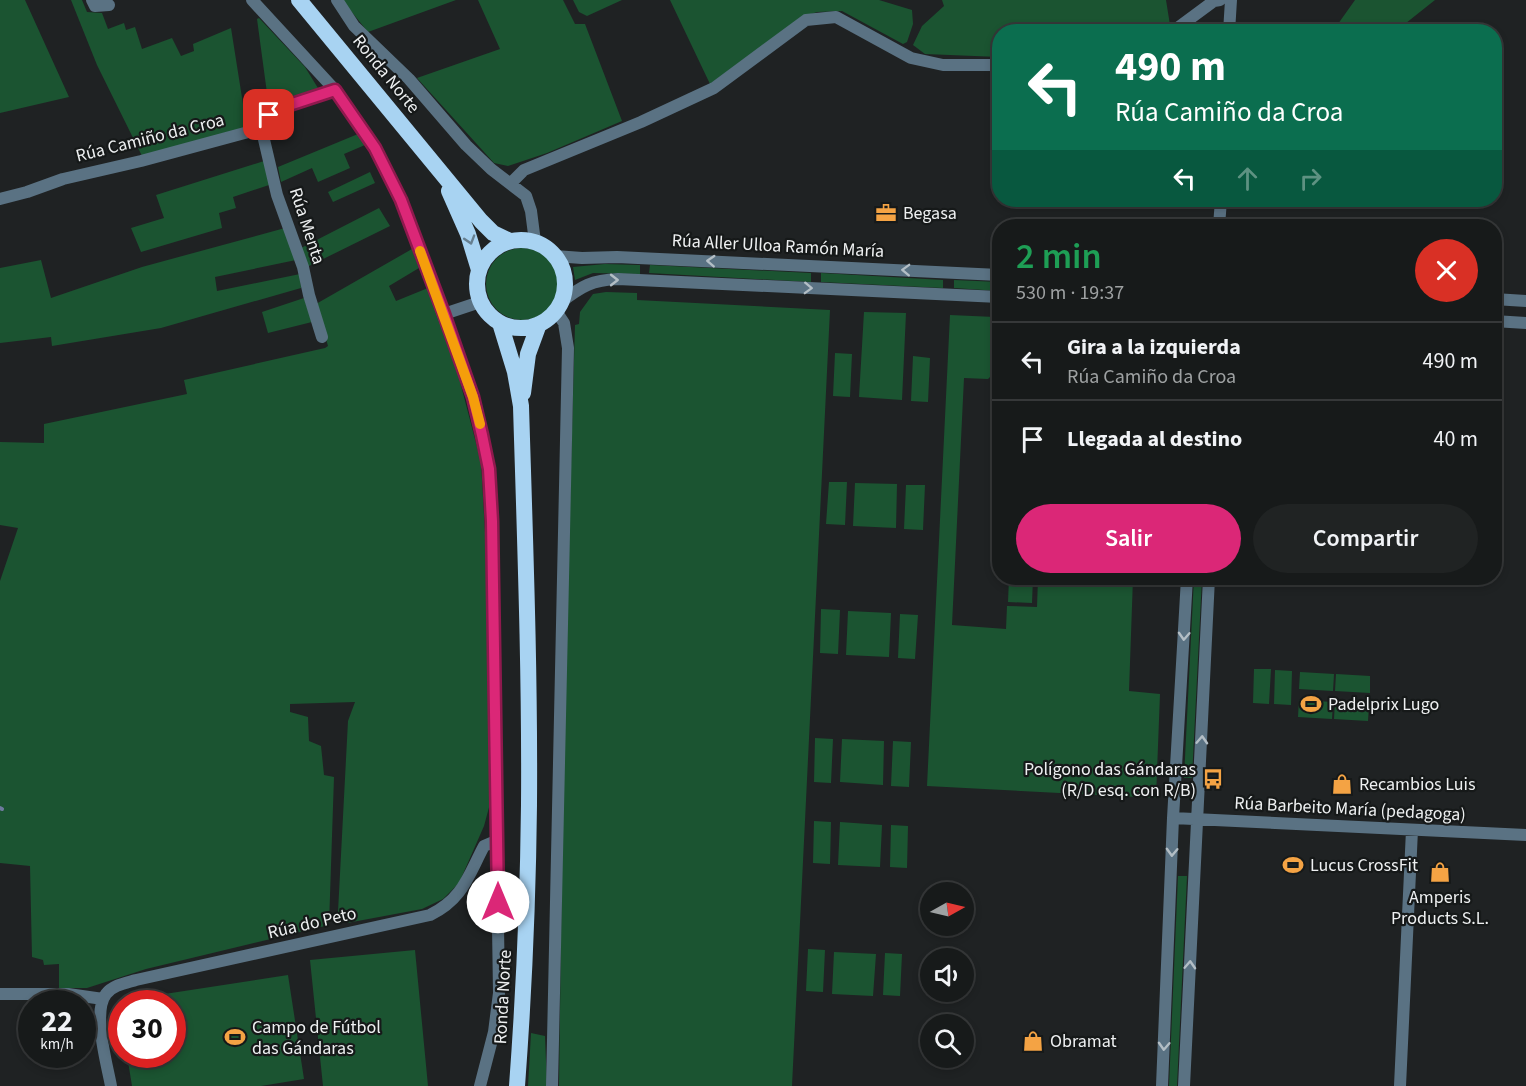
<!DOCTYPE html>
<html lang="es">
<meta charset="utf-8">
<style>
body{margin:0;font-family:"Source Sans 3",sans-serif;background:#202323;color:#f1f3f6;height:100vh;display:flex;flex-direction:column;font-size:22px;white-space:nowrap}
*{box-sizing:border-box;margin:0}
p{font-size:20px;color:#9ea1a2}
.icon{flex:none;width:33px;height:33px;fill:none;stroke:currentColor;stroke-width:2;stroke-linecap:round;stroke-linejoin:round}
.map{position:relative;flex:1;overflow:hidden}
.drawer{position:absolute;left:992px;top:219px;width:510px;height:366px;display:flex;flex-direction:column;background:#171a1a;border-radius:24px;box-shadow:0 3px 9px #0003,0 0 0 2px #363839}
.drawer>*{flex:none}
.top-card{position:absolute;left:992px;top:24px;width:510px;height:183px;border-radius:24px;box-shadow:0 3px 9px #0003,0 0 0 2px #363839;background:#0b6e4f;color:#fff;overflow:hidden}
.needle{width:39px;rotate:82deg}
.buttons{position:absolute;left:920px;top:882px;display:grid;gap:12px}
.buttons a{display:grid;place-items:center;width:54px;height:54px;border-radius:50%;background:#171a1a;box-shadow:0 3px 9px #0003,0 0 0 2px #363839;font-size:30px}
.speed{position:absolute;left:18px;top:990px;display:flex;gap:12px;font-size:30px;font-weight:700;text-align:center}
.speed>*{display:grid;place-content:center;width:78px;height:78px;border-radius:50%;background:#171a1a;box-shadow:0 3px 9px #0003,0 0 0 2px #363839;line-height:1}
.speed small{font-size:15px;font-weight:400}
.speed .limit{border:9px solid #d22;background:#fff;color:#111}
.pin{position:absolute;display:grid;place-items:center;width:51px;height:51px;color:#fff;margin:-26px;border-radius:12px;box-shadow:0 3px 9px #0006}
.me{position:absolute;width:66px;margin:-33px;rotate:0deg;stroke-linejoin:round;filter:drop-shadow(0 0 4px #0008)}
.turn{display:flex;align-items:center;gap:21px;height:126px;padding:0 24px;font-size:27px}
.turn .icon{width:78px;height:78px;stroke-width:2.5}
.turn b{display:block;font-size:42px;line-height:51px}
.lanes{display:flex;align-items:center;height:57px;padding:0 24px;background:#0003;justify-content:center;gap:30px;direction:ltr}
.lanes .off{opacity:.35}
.round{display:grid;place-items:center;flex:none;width:63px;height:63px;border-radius:32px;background:#202323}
.head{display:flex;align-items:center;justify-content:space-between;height:102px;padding:0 24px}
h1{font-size:36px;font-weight:600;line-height:45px;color:#1e9e55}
.cta{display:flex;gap:12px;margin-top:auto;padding:12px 24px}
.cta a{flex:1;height:69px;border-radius:36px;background:#db2777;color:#fff;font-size:24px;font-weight:600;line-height:69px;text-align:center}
.cta a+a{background:#202323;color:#f1f3f6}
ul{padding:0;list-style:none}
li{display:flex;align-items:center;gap:18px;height:78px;padding:0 24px;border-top:2px solid #363839}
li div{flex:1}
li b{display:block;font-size:22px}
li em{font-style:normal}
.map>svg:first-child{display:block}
</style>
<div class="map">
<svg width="1526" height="1086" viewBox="0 0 1526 1086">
<rect width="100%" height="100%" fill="#1f2223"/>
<path fill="#1b5431" d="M0 0H25L69 97 0 113Z
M71 0H82L87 12 102 13 108 29 124 23 126 30 135 27 142 49 172 38 181 56 194 51 193 44 231 28 243 104 259 113 262 118 249 128 142 156 97 65Z
M342 0H456L368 32Z
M478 0H563L575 24H585L622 121 547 153 508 166 494 163 417 78 500 49Z
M573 0H622L587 16 579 12Z
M670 0H879L912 10 913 24 907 42 903 44 842 11 817 12 800 18 710 84Z
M942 0H1166L1170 25 1159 32H999V57L925 54 913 45 922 26 944 6Z
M1355 0H1435L1396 31H1333Z
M259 18 305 67 321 93 297 102 269 108 257 19Z
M358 134 365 145 344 154 350 168 318 182 312 168 281 182 278 167Z
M264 161 269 185 233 197 236 208 219 213 222 228 141 252 131 228 164 218 156 195Z
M370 172 375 183 333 202 328 192Z
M379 208 390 226 307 267 301 248Z
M285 228 296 260 215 277 217 291 300 274 301 288 161 328 52 346 51 337 0 343V268L41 260 51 298 142 267Z
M486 284a36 36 0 1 1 72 0a36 36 0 1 1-72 0Z
M412 249 419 268 389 286 396 301 428 288 458 374 481 462 486 550 491 800 484 826 459 883 443 899 422 909 347 923 338 912 348 721 355 702 290 704V712L308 717 309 741 321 746 324 775 334 777 329 925 146 969 87 988H59V964L44 965 43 960 32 957 30 866 0 863V581L18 528 0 525V442L44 443V424L187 394 184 380 325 348 328 346 316 304Z
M605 264 640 265V274L593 273 575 280 573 267Z
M650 265 811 273V282L649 273Z
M821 273 943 280V288L821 282Z
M954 280 999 282V291L954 288Z
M606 292 637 293V300L830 310 792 1086H559L564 712 575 325 579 324 580 312 593 294Z
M304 298 312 322 268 333 262 312Z
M864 312 906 313 902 400 859 397Z
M950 315 995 317 991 376 988 379 964 378 952 625 1006 629 1007 606 1037 607 1038 578H1133L1129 691 1160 694 1156 798 927 786Z
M835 353 852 354 850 397 833 396Z
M913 356 930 358 928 402 911 401Z
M829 482H847L845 525 826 524Z
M855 483 897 484 896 528 853 526Z
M906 485H925L923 530 904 529Z
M1009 578H1033L1032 603 1008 602Z
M1194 578H1202L1192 778H1184Z
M821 609 840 610 838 654 820 653Z
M848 611 891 613 889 657 846 655Z
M900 614 918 615 915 659 898 658Z
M1254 669H1271L1269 704 1253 703Z
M1275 670 1292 671 1291 705 1274 704Z
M1300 672 1334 674 1333 691 1299 689Z
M1336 674 1370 676V693L1335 691Z
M1299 700 1333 702 1332 719 1298 717Z
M1335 702 1369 704 1368 721 1334 719Z
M815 738 833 739 831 783 814 782Z
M842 739 884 741 883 785 840 782Z
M893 741 911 742 909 787 891 786Z
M814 821 831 822 830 864 813 863Z
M840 822 882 825 880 867 838 865Z
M891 825 908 826 907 868 890 867Z
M1178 876H1187L1177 1086H1169Z
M808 949 825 950 823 992 806 991Z
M415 950 428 1086H323L310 960Z
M834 952 876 954 873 996 832 994Z
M885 953 902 954 900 996 883 995Z
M288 975 304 1079 261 1086H132L127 1055 172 1054V1004H122L121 1019 119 1001Z
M531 1033 545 1036 547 1086H528Z"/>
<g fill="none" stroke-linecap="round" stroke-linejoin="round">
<path stroke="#6e7a9e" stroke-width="4" d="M0 808 2 809"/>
<path stroke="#5a7283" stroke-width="12" d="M92 0 95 6 109 5
M252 0 335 90 375 149 401 200 473 397 489 469 492 521 499 993 494 1032 480 1086
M337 0 354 26 409 79 466 145 491 169 526 196 531 211 535 242
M1172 32 1214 1 1220 0
M1229 32 1231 0
M259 126 262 131 277 195 303 267 309 295 322 337
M511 183 524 170 641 122 714 88 806 20 836 17 911 58 943 65H999
M0 199 27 192 63 179 141 161 252 131 277 109 335 90
M1219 226 1221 200
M555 256 582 258 617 257 999 275
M1494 299 1526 301
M561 302C582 286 592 280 618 279L999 297
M444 314 480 302
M1494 321 1526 323
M1173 818 1526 835
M0 994H68L103 999
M111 1086C107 1064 92 1012 106 994 113 985 126 983 136 980L430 915C463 899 468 876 484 846L498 840
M552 1086 568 348 564 323 556 311
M1162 1086 1173 818 1187 578
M1184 1086 1209 578
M1400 1086 1412 830"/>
<path stroke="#a8d3f2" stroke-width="16" d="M299 0 481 221 493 233 510 241
M449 191 468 234 479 270
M477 284a44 44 0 1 1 88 0a44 44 0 1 1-88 0Z
M500 323 515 372 521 406C525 539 530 672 529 805 528 899 524 992 517 1086
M523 393 528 354 539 324"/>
</g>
<defs><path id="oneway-chevron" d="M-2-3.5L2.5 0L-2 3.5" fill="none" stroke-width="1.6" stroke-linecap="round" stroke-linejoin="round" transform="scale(1.5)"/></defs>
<use stroke="#667f90" href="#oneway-chevron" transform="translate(470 240) rotate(73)"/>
<g stroke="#b3bec5">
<use href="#oneway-chevron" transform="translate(711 261) rotate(-177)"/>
<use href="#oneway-chevron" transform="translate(906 270) rotate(-178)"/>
<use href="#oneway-chevron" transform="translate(614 280)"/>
<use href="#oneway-chevron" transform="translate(808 288) rotate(2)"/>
<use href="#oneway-chevron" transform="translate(1184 636) rotate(93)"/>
<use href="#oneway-chevron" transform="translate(1202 740) rotate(-87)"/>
<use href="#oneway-chevron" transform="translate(1172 852) rotate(92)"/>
<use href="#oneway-chevron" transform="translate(1190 965) rotate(-87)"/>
<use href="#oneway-chevron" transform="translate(1164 1046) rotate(93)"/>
</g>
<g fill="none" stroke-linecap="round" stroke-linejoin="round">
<g stroke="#8e194d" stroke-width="15">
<path id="route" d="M269 115 277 109 335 90 375 148 401 200 444 314 473 397 482 435 489 469 492 521 498 902"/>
</g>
<use href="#route" stroke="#db2777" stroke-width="10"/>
<path stroke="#f59e0b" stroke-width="10" d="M420 251 473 397 480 424"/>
</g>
<defs>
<g id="office-bare" transform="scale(1.62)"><path d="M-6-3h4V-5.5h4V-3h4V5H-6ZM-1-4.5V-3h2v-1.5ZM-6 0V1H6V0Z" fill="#f4a344" stroke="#161919" stroke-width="2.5" paint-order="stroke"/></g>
<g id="stadium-bare" transform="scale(1.62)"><path d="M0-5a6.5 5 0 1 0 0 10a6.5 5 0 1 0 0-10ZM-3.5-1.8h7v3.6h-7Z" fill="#f4a344" stroke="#161919" stroke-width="2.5" paint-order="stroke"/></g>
<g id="bus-bare" transform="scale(1.62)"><path d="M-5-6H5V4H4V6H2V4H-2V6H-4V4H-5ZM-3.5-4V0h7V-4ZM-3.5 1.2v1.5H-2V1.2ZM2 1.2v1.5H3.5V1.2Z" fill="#f4a344" stroke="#161919" stroke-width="2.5" paint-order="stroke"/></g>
<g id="shop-bare" transform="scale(1.62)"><path d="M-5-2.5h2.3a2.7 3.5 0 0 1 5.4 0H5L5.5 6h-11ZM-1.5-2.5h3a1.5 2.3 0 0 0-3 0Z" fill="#f4a344" stroke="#161919" stroke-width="2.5" paint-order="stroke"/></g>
</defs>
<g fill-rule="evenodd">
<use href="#office-bare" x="886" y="213"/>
<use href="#stadium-bare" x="1311" y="704"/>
<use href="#bus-bare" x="1213" y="779"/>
<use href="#shop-bare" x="1342" y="784"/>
<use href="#stadium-bare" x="1293" y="865"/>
<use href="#shop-bare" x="1440" y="872"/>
<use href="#stadium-bare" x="235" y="1037"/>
<use href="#shop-bare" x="1033" y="1041"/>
</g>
<g text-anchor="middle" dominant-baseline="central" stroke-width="4.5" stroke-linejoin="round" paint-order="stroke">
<g font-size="18" fill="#eef0f1" stroke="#161919">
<text transform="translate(386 74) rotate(51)">Ronda Norte</text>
<text transform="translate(150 138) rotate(-14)">Rúa Camiño da Croa</text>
<text transform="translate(307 226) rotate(72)">Rúa Menta</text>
<text transform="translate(778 246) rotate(3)">Rúa Aller Ulloa Ramón María</text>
<text transform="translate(1350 809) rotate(3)">Rúa Barbeito María (pedagoga)</text>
<text transform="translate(312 923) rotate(-13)">Rúa do Peto</text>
<text transform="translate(503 997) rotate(-87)">Ronda Norte</text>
</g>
<g font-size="18" fill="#eef0f1" stroke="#161919" text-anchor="start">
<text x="903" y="213">Begasa</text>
<text x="1328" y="704">Padelprix Lugo</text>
<text x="1196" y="769" text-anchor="end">Polígono das Gándaras<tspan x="1196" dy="21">(R/D esq. con R/B)</tspan></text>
<text x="1359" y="784">Recambios Luis</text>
<text x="1310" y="865">Lucus CrossFit</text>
<text x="1440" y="897" text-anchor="middle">Amperis<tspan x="1440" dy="21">Products S.L.</tspan></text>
<text x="252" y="1027">Campo de Fútbol<tspan x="252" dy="21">das Gándaras</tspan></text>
<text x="1050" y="1041">Obramat</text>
</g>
</g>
</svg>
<div class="buttons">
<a><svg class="needle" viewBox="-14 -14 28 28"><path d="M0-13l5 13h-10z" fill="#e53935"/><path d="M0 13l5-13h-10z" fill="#9ea1a2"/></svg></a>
<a><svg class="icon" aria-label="sound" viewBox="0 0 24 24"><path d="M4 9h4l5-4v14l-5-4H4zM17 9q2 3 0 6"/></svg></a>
<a><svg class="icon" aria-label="search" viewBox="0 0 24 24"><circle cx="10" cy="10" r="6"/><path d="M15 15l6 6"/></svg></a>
</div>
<div class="speed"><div>22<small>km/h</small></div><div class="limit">30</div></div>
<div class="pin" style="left:269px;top:115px;background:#d93025"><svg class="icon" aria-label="arrive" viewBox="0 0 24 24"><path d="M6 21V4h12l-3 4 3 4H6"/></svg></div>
<svg class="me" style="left:498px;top:902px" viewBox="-20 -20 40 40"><circle r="19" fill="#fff"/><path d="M0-13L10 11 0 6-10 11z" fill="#db2777"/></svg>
<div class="top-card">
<div class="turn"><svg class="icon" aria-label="left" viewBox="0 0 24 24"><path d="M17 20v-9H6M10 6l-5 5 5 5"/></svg><div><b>490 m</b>Rúa Camiño da Croa</div></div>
<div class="lanes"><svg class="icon" aria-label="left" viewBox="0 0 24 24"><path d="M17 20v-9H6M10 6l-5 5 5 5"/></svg><svg class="icon off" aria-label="ahead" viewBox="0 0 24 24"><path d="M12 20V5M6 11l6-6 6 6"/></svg><svg class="icon off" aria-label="right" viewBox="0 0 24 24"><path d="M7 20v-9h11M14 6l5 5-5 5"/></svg></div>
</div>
<section class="drawer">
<div class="head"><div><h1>2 min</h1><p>530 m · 19:37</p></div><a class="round" style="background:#d93025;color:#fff"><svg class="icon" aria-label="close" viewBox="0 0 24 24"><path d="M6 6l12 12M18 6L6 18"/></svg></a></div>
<ul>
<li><svg class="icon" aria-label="left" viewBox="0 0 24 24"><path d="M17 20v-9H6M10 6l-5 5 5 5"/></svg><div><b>Gira a la izquierda</b><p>Rúa Camiño da Croa</p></div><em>490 m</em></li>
<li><svg class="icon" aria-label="arrive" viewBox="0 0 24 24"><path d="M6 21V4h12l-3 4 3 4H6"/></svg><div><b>Llegada al destino</b></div><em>40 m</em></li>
</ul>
<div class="cta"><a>Salir</a><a>Compartir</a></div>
</section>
</div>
